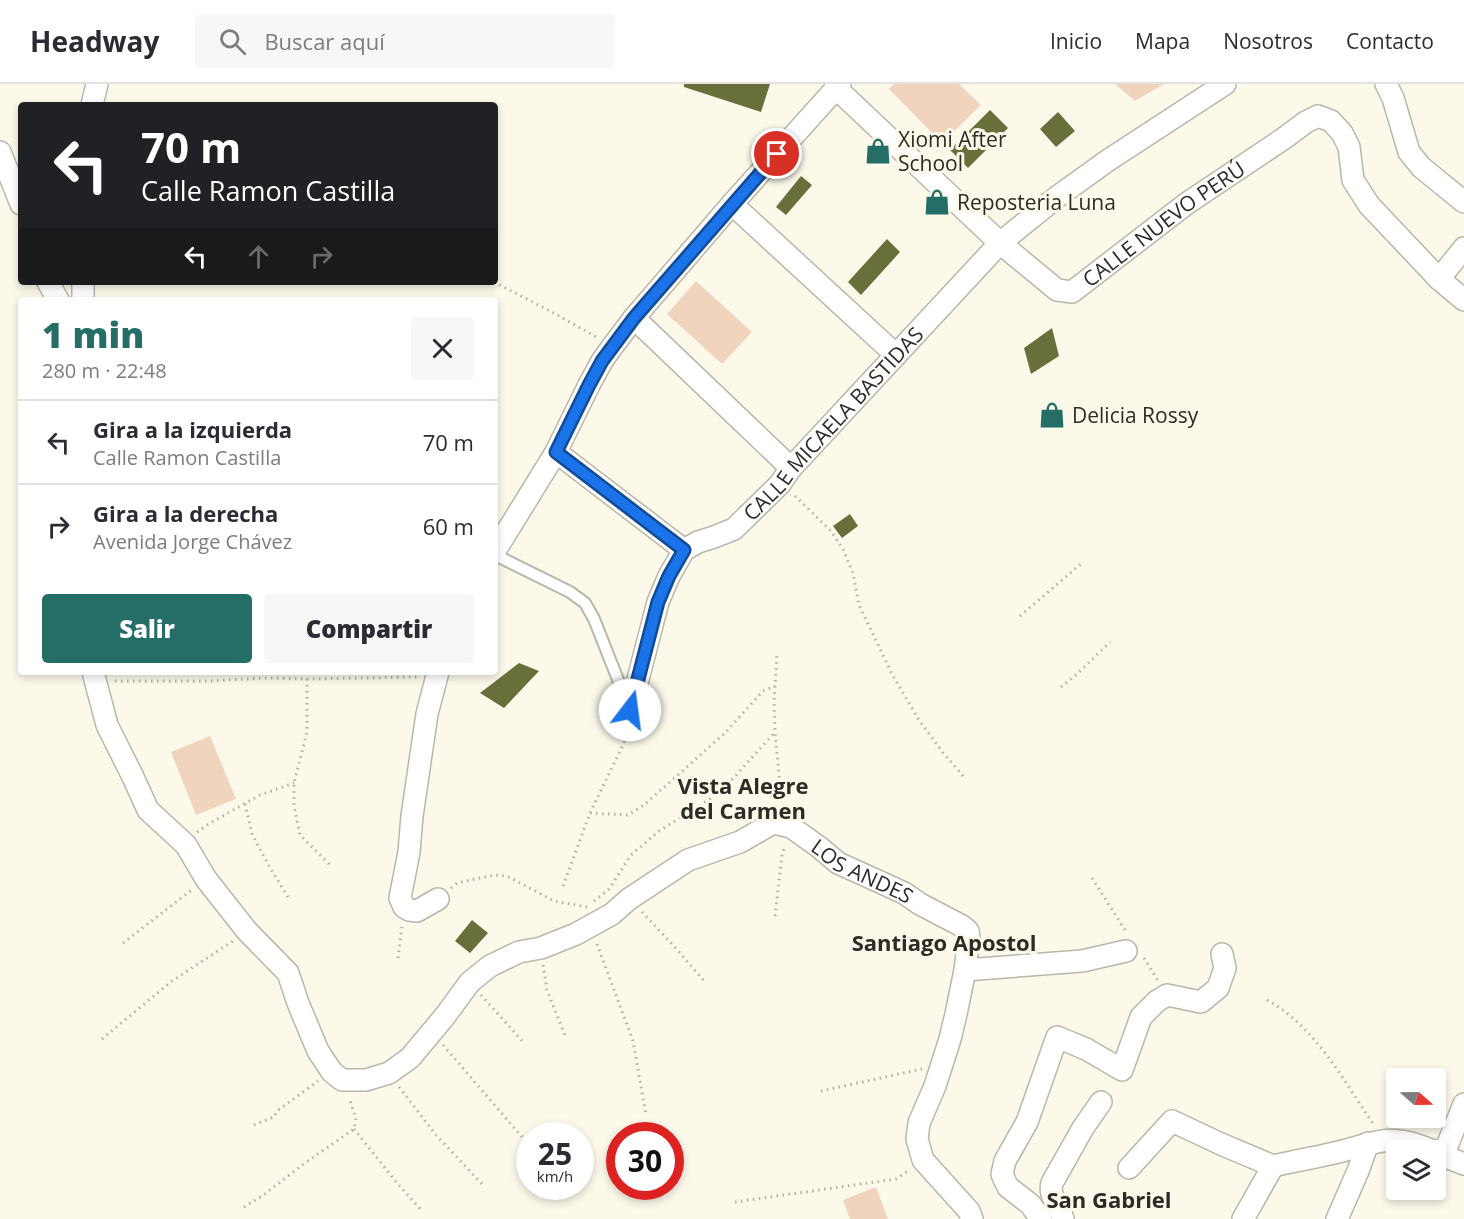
<!DOCTYPE html>
<html lang="es">
<meta charset="utf-8">
<style>
body{margin:0;font-family:"Open Sans",sans-serif;background:#f7f7f7;color:#2b2b33;height:100vh;display:flex;flex-direction:column;font-size:22px;white-space:nowrap}
*{box-sizing:border-box;margin:0}
p{font-size:20px;color:#7c7c81}
.icon{flex:none;width:33px;height:33px;fill:none;stroke:currentColor;stroke-width:2;stroke-linecap:round;stroke-linejoin:round}
.map{position:relative;flex:1;overflow:hidden}
.drawer{position:absolute;left:18px;top:213px;width:480px;height:378px;display:flex;flex-direction:column;background:#fff;border-radius:6px;box-shadow:0 3px 9px #0003}
.drawer>*{flex:none}
.guide{position:absolute;left:18px;top:18px;width:480px;height:183px;border-radius:6px;box-shadow:0 3px 9px #0003;background:#202124;color:#fff;overflow:hidden}
.needle{width:39px;rotate:110deg}
.fabs{position:absolute;left:1386px;top:984px;display:grid;gap:12px}
.fabs a{display:grid;place-items:center;width:60px;height:60px;border-radius:6px;background:#fff;box-shadow:0 3px 9px #0003;font-size:30px}
.speed{position:absolute;left:516px;top:1038px;display:flex;gap:12px;font-size:30px;font-weight:700;text-align:center}
.speed>*{display:grid;place-content:center;width:78px;height:78px;border-radius:50%;background:#fff;box-shadow:0 3px 9px #0003;line-height:1}
.speed small{font-size:15px;font-weight:400}
.speed .limit{border:9px solid #d22;background:#fff;color:#111}
.pin{position:absolute;display:grid;place-items:center;width:51px;height:51px;color:#fff;margin:-26px;border:3px solid #fff;border-radius:50%;box-shadow:0 2px 6px #0007}
.me{position:absolute;width:66px;margin:-33px;rotate:15deg;stroke-linejoin:round;filter:drop-shadow(0 0 4px #0008)}
.turn{display:flex;align-items:center;gap:21px;height:126px;padding:0 24px;font-size:27px}
.turn .icon{width:78px;height:78px;stroke-width:2.5}
.turn b{display:block;font-size:42px;line-height:51px}
.lanes{display:flex;align-items:center;height:57px;padding:0 24px;background:#0003;justify-content:center;gap:30px;direction:ltr}
.lanes .off{opacity:.35}
.round{display:grid;place-items:center;flex:none;width:63px;height:63px;border-radius:6px;background:#f7f7f7}
.head{display:flex;align-items:center;justify-content:space-between;height:102px;padding:0 24px}
h1{font-size:36px;font-weight:800;line-height:45px;color:#246e67}
.action{display:flex;gap:12px;margin-top:auto;padding:12px 24px}
.action a{flex:1;height:69px;border-radius:6px;background:#246e67;color:#fff;font-size:24px;font-weight:800;line-height:69px;text-align:center}
.action a+a{background:#f7f7f7;color:#2b2b33}
ul{padding:0;list-style:none}
li{display:flex;align-items:center;gap:18px;height:84px;padding:0 24px;border-top:2px solid #e1e1e2}
li div{flex:1}
li b{display:block;font-size:22px}
li em{font-style:normal}
header{display:flex;align-items:center;gap:36px;box-sizing:border-box;height:84px;padding:0 30px;background:#fff;border-bottom:2px solid #e1e1e2}
header strong{font-size:28px}
nav{display:flex;gap:33px;margin-inline-start:auto;font-size:21px}
.search{width:420px;height:54px;background:#f7f7f7;display:flex;align-items:center;gap:15px;box-sizing:border-box;padding:0 21px;border-radius:6px;color:#7c7c81;font-size:22px}
.map>svg:first-child{display:block}
</style>
<header>
<strong>Headway</strong>
<div class="search"><svg class="icon" aria-label="search" viewBox="0 0 24 24"><circle cx="10" cy="10" r="6"/><path d="M15 15l6 6"/></svg>Buscar aquí</div>
<nav><a>Inicio</a><a>Mapa</a><a>Nosotros</a><a>Contacto</a></nav>
</header>
<div class="map">
<svg width="1464" height="1135" viewBox="0 0 1464 1135">
<rect width="100%" height="100%" fill="#fcf9eb"/>
<path fill="#f1d4bd" d="M894 0H959L981 21 942 59 889 5Z
M1115 0H1164L1135 17Z
M696 197 752 248 722 280 667 230Z
M210 652 236 715 196 731 171 668Z
M876 1103 888 1135H850L843 1116Z"/>
<path fill="#696f3a" d="M684 0H770L761 28 684 3Z
M990 26 1008 44 968 84 950 66Z
M1058 28 1075 47 1056 63 1040 45Z
M801 92 812 101 786 131 776 123Z
M887 155 900 168 861 211 848 198Z
M1052 244 1059 272 1031 290 1024 264Z
M850 430 858 442 842 454 833 442Z
M519 579 539 587 504 624 480 609Z
M472 836 488 849 470 869 455 857Z"/>
<g fill="none" stroke-linecap="round" stroke-linejoin="round">
<g stroke="#bab7aa" stroke-width="14">
<path id="lane" d="M495 471 570 508 585 519 594 535 628 621"/>
</g>
<g stroke="#bab7aa" stroke-width="24">
<g id="street">
<path d="M1386 0 1393 14 1409 68 1421 83 1464 118"/>
<path id="s1" d="M836 4 1000 159 1057 206 1072 208 1186 120 1283 55 1306 38 1318 32 1331 37 1342 49 1349 63 1353 96 1369 121 1439 195 1464 216"/>
<path d="M92 21 97 0"/>
<path d="M0 68 21 120"/>
<path d="M732 120 896 271"/>
<path d="M1439 195 1464 164"/>
<path d="M48 198 58 216"/>
<path d="M83 216V198"/>
<path d="M634 234 791 384"/>
<path d="M556 368 684 466"/>
<path d="M495 467 556 368 589 301 602 277 612 263 634 234 732 120 840 0"/>
<path id="s2" d="M93 588 107 641 133 693 148 726 186 761 206 795 247 847 288 889 298 919 318 967 332 988 342 996H366L389 989 410 974 445 932 470 898 490 882 519 868 541 864 576 850 612 830 629 815 688 776 740 758 773 739 791 743 819 763 838 779 904 809 920 820 962 842 968 847 969 853 965 886 956 930 950 955 935 1002 919 1039 917 1055 923 1076 969 1127 972 1135"/>
<path id="s3" d="M630 626 658 518 669 492 684 466 698 458 714 453 734 445 780 400 791 384 1000 159 1057 113 1107 77 1225 0"/>
<path d="M438 815 417 827 409 826 404 823 400 814 409 768 412 732 427 630 438 588"/>
<path d="M965 886 1082 877 1126 867"/>
<path d="M1436 1069 1464 1080"/>
<path d="M1443 1072 1464 1020"/>
<path d="M1273 1082C1298 1076 1325 1072 1350 1065 1366 1061 1383 1054 1400 1057 1411 1058 1421 1062 1431 1066"/>
<path d="M1129 1084 1172 1037 1221 1060 1273 1082"/>
<path d="M1041 1135 1030 1120 1008 1103 1005 1097 1002 1090 1005 1077 1027 1038 1057 953 1086 965 1122 986 1141 933 1157 917 1167 911 1201 918 1218 904 1225 884 1222 870"/>
<path d="M1063 1135C1060 1121 1048 1113 1052 1099L1083 1044 1101 1018"/>
<path d="M1243 1135 1273 1082"/>
<path d="M1337 1135 1358 1087 1368 1059"/>
</g>
</g>
<path stroke="#b1afa4" stroke-width="3" stroke-dasharray="1.5 4.5" stroke-linecap="butt" d="M494 198 552 228 598 254
M795 412 831 447 843 465 853 489 859 521 893 592 919 636 944 670 964 693
M1020 532 1082 479
M307 595V648L294 699V722L300 751 330 781
M115 597H211L263 594 307 595 417 593
M1061 603 1077 590 1110 558
M245 720 252 750 269 782 288 813
M776 723 780 700 775 648 774 617 777 571
M590 729 628 731 644 721 725 649 763 607 775 602
M197 748 212 738 260 711 294 699
M1092 794 1127 849
M563 802 590 729 624 659 627 643
M451 804 457 799 494 791 507 792 554 817 587 823
M594 817 609 805 631 771 659 747 721 708 775 648
M642 828 672 860 705 898
M775 832 782 771 785 761
M123 859 193 805
M597 860 633 957 646 1031
M398 874 402 843
M1144 874 1158 897
M543 881 547 906 566 954
M481 911 525 960
M1267 916C1316 943 1343 996 1374 1041
M102 955 172 897 233 857
M443 961 522 1053
M399 1003 436 1051 483 1101
M821 1007 922 985
M254 1041 274 1033 277 1027 318 997
M354 1045 397 1099 422 1127
M735 1118 896 1095 909 1086
M244 1123 262 1112 305 1079 354 1045 356 1034 349 1014"/>
<use href="#lane" stroke="#fff" stroke-width="10"/>
<use href="#street" stroke="#fff" stroke-width="21"/>
</g>
<g fill="none" stroke-linecap="round" stroke-linejoin="round">
<g stroke="#114b97" stroke-width="15">
<path id="route" d="M630 626 658 518 669 492 684 466 556 368 589 301 602 277 634 234 777 70"/>
</g>
<use href="#route" stroke="#1a73e8" stroke-width="10"/>
</g>
<defs>
<g id="shop-bare" transform="scale(2.07)"><path d="M-5-2.5h2.3a2.7 3.5 0 0 1 5.4 0H5L5.5 6h-11ZM-1.5-2.5h3a1.5 2.3 0 0 0-3 0Z" fill="#246e67" stroke="#fcf9eb" stroke-width="2.5" paint-order="stroke"/></g>
</defs>
<g fill-rule="evenodd">
<use href="#shop-bare" x="878" y="67"/>
<use href="#shop-bare" x="937" y="118"/>
<use href="#shop-bare" x="1052" y="331"/>
</g>
<g text-anchor="middle" dominant-baseline="central" stroke-width="6" stroke-linejoin="round" paint-order="stroke">
<g font-size="21" fill="#2c2b26" stroke="#fcf9eb" text-anchor="start">
<text x="898" y="55">Xiomi After<tspan x="898" dy="24">School</tspan></text>
<text x="957" y="118">Reposteria Luna</text>
<text x="1072" y="331">Delicia Rossy</text>
</g>
<g font-size="21" fill="#2c2b26" stroke="#fcf9eb">
<text stroke="none"><textPath href="#s1" startOffset="429">CALLE NUEVO PERÚ</textPath></text>
<text stroke="none"><textPath href="#s3" startOffset="369">CALLE MICAELA BASTIDAS</textPath></text>
<text stroke="none"><textPath href="#s2" startOffset="1106">LOS ANDES</textPath></text>
</g>
<g font-size="22" font-weight="bold" fill="#2c2b26" stroke="#fcf9eb">
<text x="743" y="701">Vista Alegre<tspan x="743" dy="25">del Carmen</tspan></text>
<text x="944" y="858">Santiago Apostol</text>
<text x="1109" y="1115">San Gabriel</text>
</g>
</g>
</svg>
<div class="fabs">
<a><svg class="needle" viewBox="-14 -14 28 28"><path d="M0-13l5 13h-10z" fill="#e53935"/><path d="M0 13l5-13h-10z" fill="#7c7c81"/></svg></a>
<a><svg class="icon" aria-label="layers" viewBox="0 0 24 24"><path d="M12 4l9 5-9 5-9-5zM3 14l9 5 9-5"/></svg></a>
</div>
<div class="speed"><div>25<small>km/h</small></div><div class="limit">30</div></div>
<div class="pin" style="left:777px;top:70px;background:#d93025"><svg class="icon" aria-label="arrive" viewBox="0 0 24 24"><path d="M6 21V4h12l-3 4 3 4H6"/></svg></div>
<svg class="me" style="left:630px;top:626px" viewBox="-20 -20 40 40"><circle r="19" fill="#fff"/><path d="M0-13L10 11 0 6-10 11z" fill="#1a73e8"/></svg>
<div class="guide">
<div class="turn"><svg class="icon" aria-label="left" viewBox="0 0 24 24"><path d="M17 20v-9H6M10 6l-5 5 5 5"/></svg><div><b>70 m</b>Calle Ramon Castilla</div></div>
<div class="lanes"><svg class="icon" aria-label="left" viewBox="0 0 24 24"><path d="M17 20v-9H6M10 6l-5 5 5 5"/></svg><svg class="icon off" aria-label="ahead" viewBox="0 0 24 24"><path d="M12 20V5M6 11l6-6 6 6"/></svg><svg class="icon off" aria-label="right" viewBox="0 0 24 24"><path d="M7 20v-9h11M14 6l5 5-5 5"/></svg></div>
</div>
<section class="drawer">
<div class="head"><div><h1>1 min</h1><p>280 m · 22:48</p></div><a class="round"><svg class="icon" aria-label="close" viewBox="0 0 24 24"><path d="M6 6l12 12M18 6L6 18"/></svg></a></div>
<ul>
<li><svg class="icon" aria-label="left" viewBox="0 0 24 24"><path d="M17 20v-9H6M10 6l-5 5 5 5"/></svg><div><b>Gira a la izquierda</b><p>Calle Ramon Castilla</p></div><em>70 m</em></li>
<li><svg class="icon" aria-label="right" viewBox="0 0 24 24"><path d="M7 20v-9h11M14 6l5 5-5 5"/></svg><div><b>Gira a la derecha</b><p>Avenida Jorge Chávez</p></div><em>60 m</em></li>
</ul>
<div class="action"><a>Salir</a><a>Compartir</a></div>
</section>
</div>
